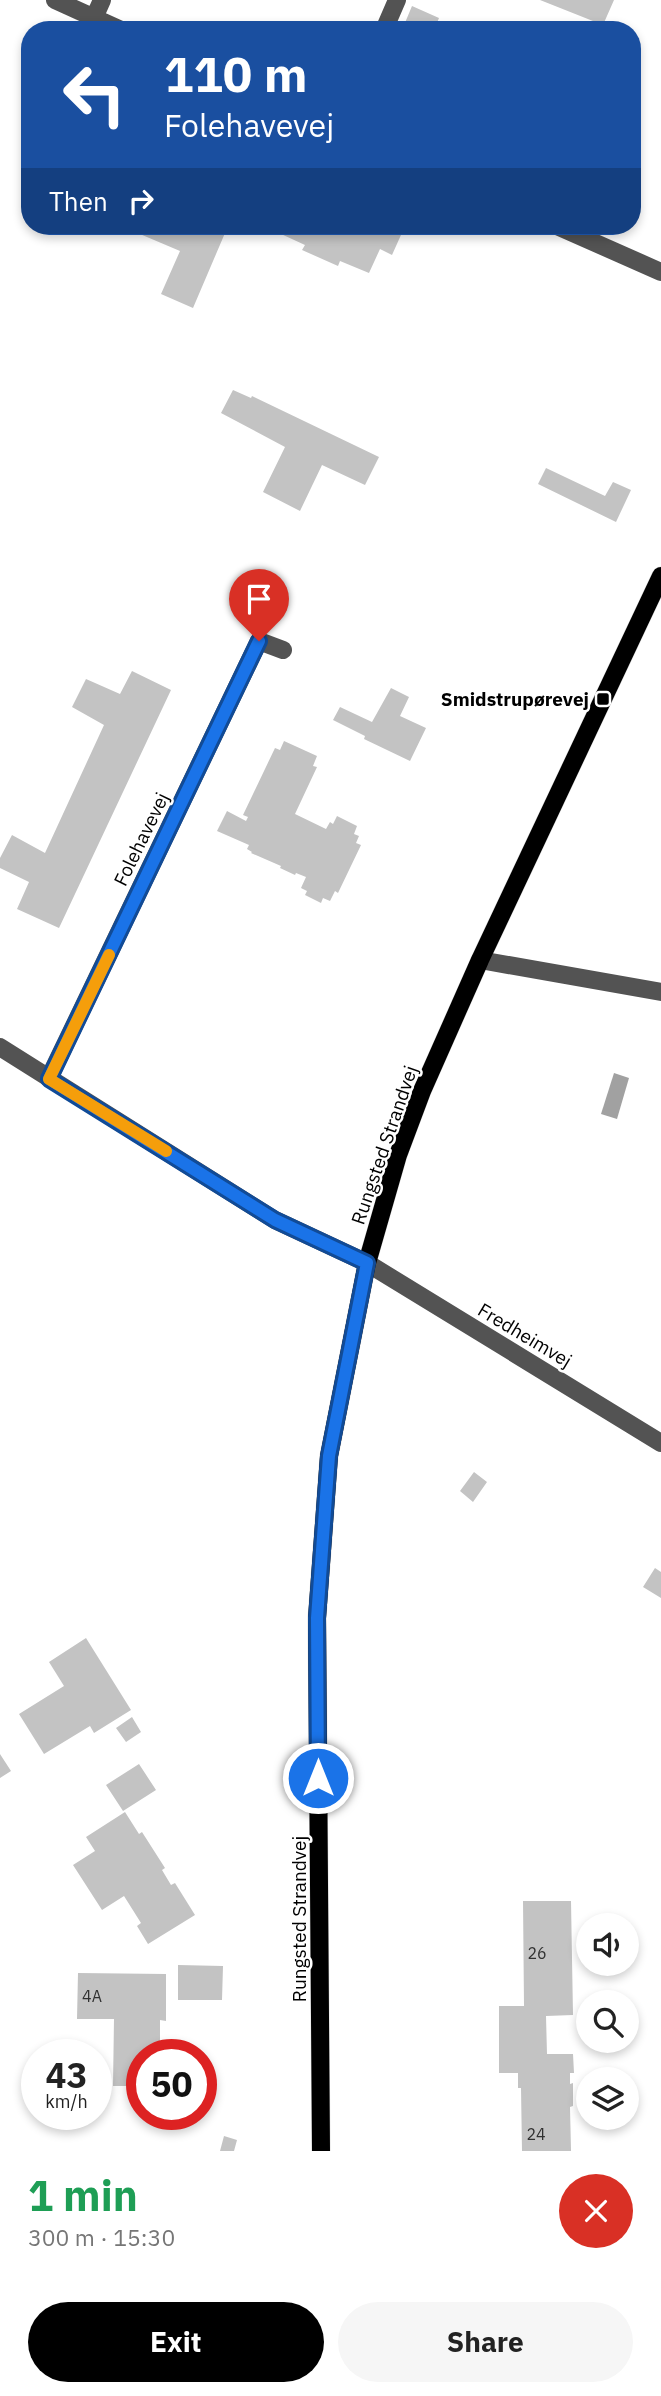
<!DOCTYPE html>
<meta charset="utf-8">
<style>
body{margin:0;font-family:"IBM Plex Sans",sans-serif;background:#f6f6f6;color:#222;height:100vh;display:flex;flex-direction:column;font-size:26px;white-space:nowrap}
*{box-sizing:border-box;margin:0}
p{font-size:23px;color:#767676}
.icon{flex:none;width:38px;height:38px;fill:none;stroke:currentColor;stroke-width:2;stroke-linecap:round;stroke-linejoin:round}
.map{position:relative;height:2151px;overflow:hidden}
.drawer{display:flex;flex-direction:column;background:#fff;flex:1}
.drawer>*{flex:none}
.hud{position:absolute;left:21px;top:21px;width:620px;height:214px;border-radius:28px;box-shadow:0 4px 10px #0003;background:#1a4fa0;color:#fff;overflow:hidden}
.buttons{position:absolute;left:576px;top:1913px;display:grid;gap:14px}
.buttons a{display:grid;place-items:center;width:63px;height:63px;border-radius:50%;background:#fff;box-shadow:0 4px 10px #0003;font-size:35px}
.speed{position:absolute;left:21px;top:2039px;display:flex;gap:14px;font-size:35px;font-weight:700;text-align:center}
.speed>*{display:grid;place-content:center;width:91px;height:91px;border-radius:50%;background:#fff;box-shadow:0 4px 10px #0003;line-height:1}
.speed small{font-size:18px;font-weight:400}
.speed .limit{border:10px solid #d22;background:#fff;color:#111}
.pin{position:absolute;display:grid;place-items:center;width:60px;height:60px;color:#fff;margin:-72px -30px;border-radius:50% 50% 50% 0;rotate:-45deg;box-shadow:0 0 7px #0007}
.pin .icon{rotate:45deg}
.me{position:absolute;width:77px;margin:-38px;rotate:0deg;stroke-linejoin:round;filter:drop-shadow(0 0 5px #0008)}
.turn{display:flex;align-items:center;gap:24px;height:147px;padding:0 28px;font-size:32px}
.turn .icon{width:91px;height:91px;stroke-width:2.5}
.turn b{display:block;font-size:49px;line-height:60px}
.then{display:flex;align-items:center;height:66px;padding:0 28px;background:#0003;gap:14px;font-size:26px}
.round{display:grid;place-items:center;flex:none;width:74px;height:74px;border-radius:37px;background:#f6f6f6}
.head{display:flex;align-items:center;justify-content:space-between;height:119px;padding:0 28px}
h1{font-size:42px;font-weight:700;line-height:52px;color:#1e9e55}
.primary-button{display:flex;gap:14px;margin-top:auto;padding:14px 28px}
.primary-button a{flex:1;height:80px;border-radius:42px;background:#000;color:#fff;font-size:28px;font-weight:700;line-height:80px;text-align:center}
.primary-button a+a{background:#f6f6f6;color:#222}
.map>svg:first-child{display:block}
</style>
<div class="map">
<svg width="661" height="2151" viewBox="0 0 661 2151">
<rect width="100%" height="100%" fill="#fff"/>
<path fill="#a1a1a1" d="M614 1073 629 1078 617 1119 601 1114Z"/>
<path fill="#c3c3c3" d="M540 0H614L603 25Z
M412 6 439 18 434 30H402Z
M121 226H228L193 308 161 294 180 251Z
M285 226H405L392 255 380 249 369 273 340 261 338 266 302 250 305 245 281 234Z
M233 390 251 398 252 396 379 457 365 485 322 465 300 511 263 492 285 447 221 413Z
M546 468 605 496 613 482 631 490 616 522 538 484Z
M132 671 171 690 59 928 17 909 29 882 0 868V858L12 835 45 853 104 725 72 707 86 679 120 694Z
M391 688 409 697 400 716 426 728 410 761 364 739 365 736 333 720 340 707 372 722Z
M284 741 317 756 313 766 317 767 295 814 326 829 330 822 333 824 337 816 357 826 354 834 359 836 356 843 361 845 338 893 335 891 330 901 323 898 321 903 305 895 307 891 301 888 306 877 296 873 295 875 280 868 281 866 251 853 252 852 247 849 249 845 217 831 227 811 246 821 248 817 243 815 275 748 280 750Z
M474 1472 487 1482 473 1502 460 1491Z
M655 1568 661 1572V1598L643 1587Z
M86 1638 131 1710 94 1733 90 1726 44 1754 19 1714 64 1686 49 1662Z
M132 1717 141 1732 126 1742 116 1728Z
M0 1754 11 1771 0 1778Z
M139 1764 156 1790 123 1811 106 1785Z
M125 1812 139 1834 142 1832 165 1868 162 1870 171 1885 175 1883 195 1915 148 1944 137 1926 141 1923 124 1896 102 1910 73 1865 95 1851 86 1837Z
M523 1901H571L573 2015 546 2016 547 2054H573L574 2073H570V2084L573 2083V2106L570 2107 571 2151H522L521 2088H518V2073H499V2006H524Z
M178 1965 223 1966 222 2000H178Z
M78 1973 166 1974V2021L160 2020V2054H142V2086H113L114 2019H77Z
M224 2136 237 2140 234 2151H220Z"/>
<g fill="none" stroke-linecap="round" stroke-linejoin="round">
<g stroke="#dbdbdb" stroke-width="19">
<path id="major" d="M321 2151 317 1618 329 1456 367 1263 398 1155 422 1091 480 960 661 576"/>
</g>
<path stroke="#535353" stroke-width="18" d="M55 0 121 30
M94 18 102 0
M384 30 397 0
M557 226 661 272
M480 960 661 992
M0 1047 275 1220 367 1263 661 1443
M49 1078 259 641 283 650"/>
<use href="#major" stroke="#000" stroke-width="18"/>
</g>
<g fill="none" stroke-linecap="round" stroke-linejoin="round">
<g stroke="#114b97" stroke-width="18">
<path id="route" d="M259 641 49 1079 275 1220 367 1263 329 1456 317 1618 318 1778"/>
</g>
<use href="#route" stroke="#1a73e8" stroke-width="12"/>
<path stroke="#f59e0b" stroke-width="12" d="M109 955 49 1079 166 1151"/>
</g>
<rect fill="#000" stroke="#fff" stroke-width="2.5" x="596" y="692" width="14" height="14" rx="3.5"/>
<g text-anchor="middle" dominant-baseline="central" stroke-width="5" stroke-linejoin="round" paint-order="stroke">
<g font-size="16" fill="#313131">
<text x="537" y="1953">26</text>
<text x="92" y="1996">4A</text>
<text x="536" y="2134">24</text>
</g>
<g font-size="19" font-weight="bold" fill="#000" stroke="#fff" text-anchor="end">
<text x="589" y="699">Smidstrupørevej</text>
</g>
<g font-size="19" fill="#000" stroke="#fff">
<text transform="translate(141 839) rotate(-64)">Folehavevej</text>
<text transform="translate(384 1145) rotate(-71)">Rungsted Strandvej</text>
<text transform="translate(525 1335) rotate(31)">Fredheimvej</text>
<text transform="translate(299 1919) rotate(-90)">Rungsted Strandvej</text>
</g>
</g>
</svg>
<div class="buttons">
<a><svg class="icon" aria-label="sound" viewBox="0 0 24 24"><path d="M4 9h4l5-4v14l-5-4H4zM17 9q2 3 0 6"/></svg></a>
<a><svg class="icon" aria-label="search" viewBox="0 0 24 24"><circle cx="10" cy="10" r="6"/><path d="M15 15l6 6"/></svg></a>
<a><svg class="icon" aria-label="layers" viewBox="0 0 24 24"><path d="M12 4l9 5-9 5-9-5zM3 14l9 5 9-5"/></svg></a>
</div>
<div class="speed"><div>43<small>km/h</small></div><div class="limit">50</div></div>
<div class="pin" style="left:259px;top:641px;background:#d93025"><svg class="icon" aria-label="arrive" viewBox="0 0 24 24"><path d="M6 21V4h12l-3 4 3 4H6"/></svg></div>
<svg class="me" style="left:318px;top:1778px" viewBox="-20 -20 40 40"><circle r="17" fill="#1a73e8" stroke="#fff" stroke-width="3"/><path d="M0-11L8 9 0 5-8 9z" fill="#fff"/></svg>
<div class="hud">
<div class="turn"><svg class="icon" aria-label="left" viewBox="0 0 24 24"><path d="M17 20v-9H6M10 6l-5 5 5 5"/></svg><div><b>110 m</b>Folehavevej</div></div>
<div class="then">Then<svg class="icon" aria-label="right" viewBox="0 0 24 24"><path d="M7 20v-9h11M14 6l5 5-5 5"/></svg></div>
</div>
</div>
<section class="drawer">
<div class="head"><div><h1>1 min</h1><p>300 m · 15:30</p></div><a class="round" style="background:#d93025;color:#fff"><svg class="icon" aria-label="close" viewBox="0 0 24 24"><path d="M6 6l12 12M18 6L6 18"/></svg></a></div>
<div class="primary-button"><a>Exit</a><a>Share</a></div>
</section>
